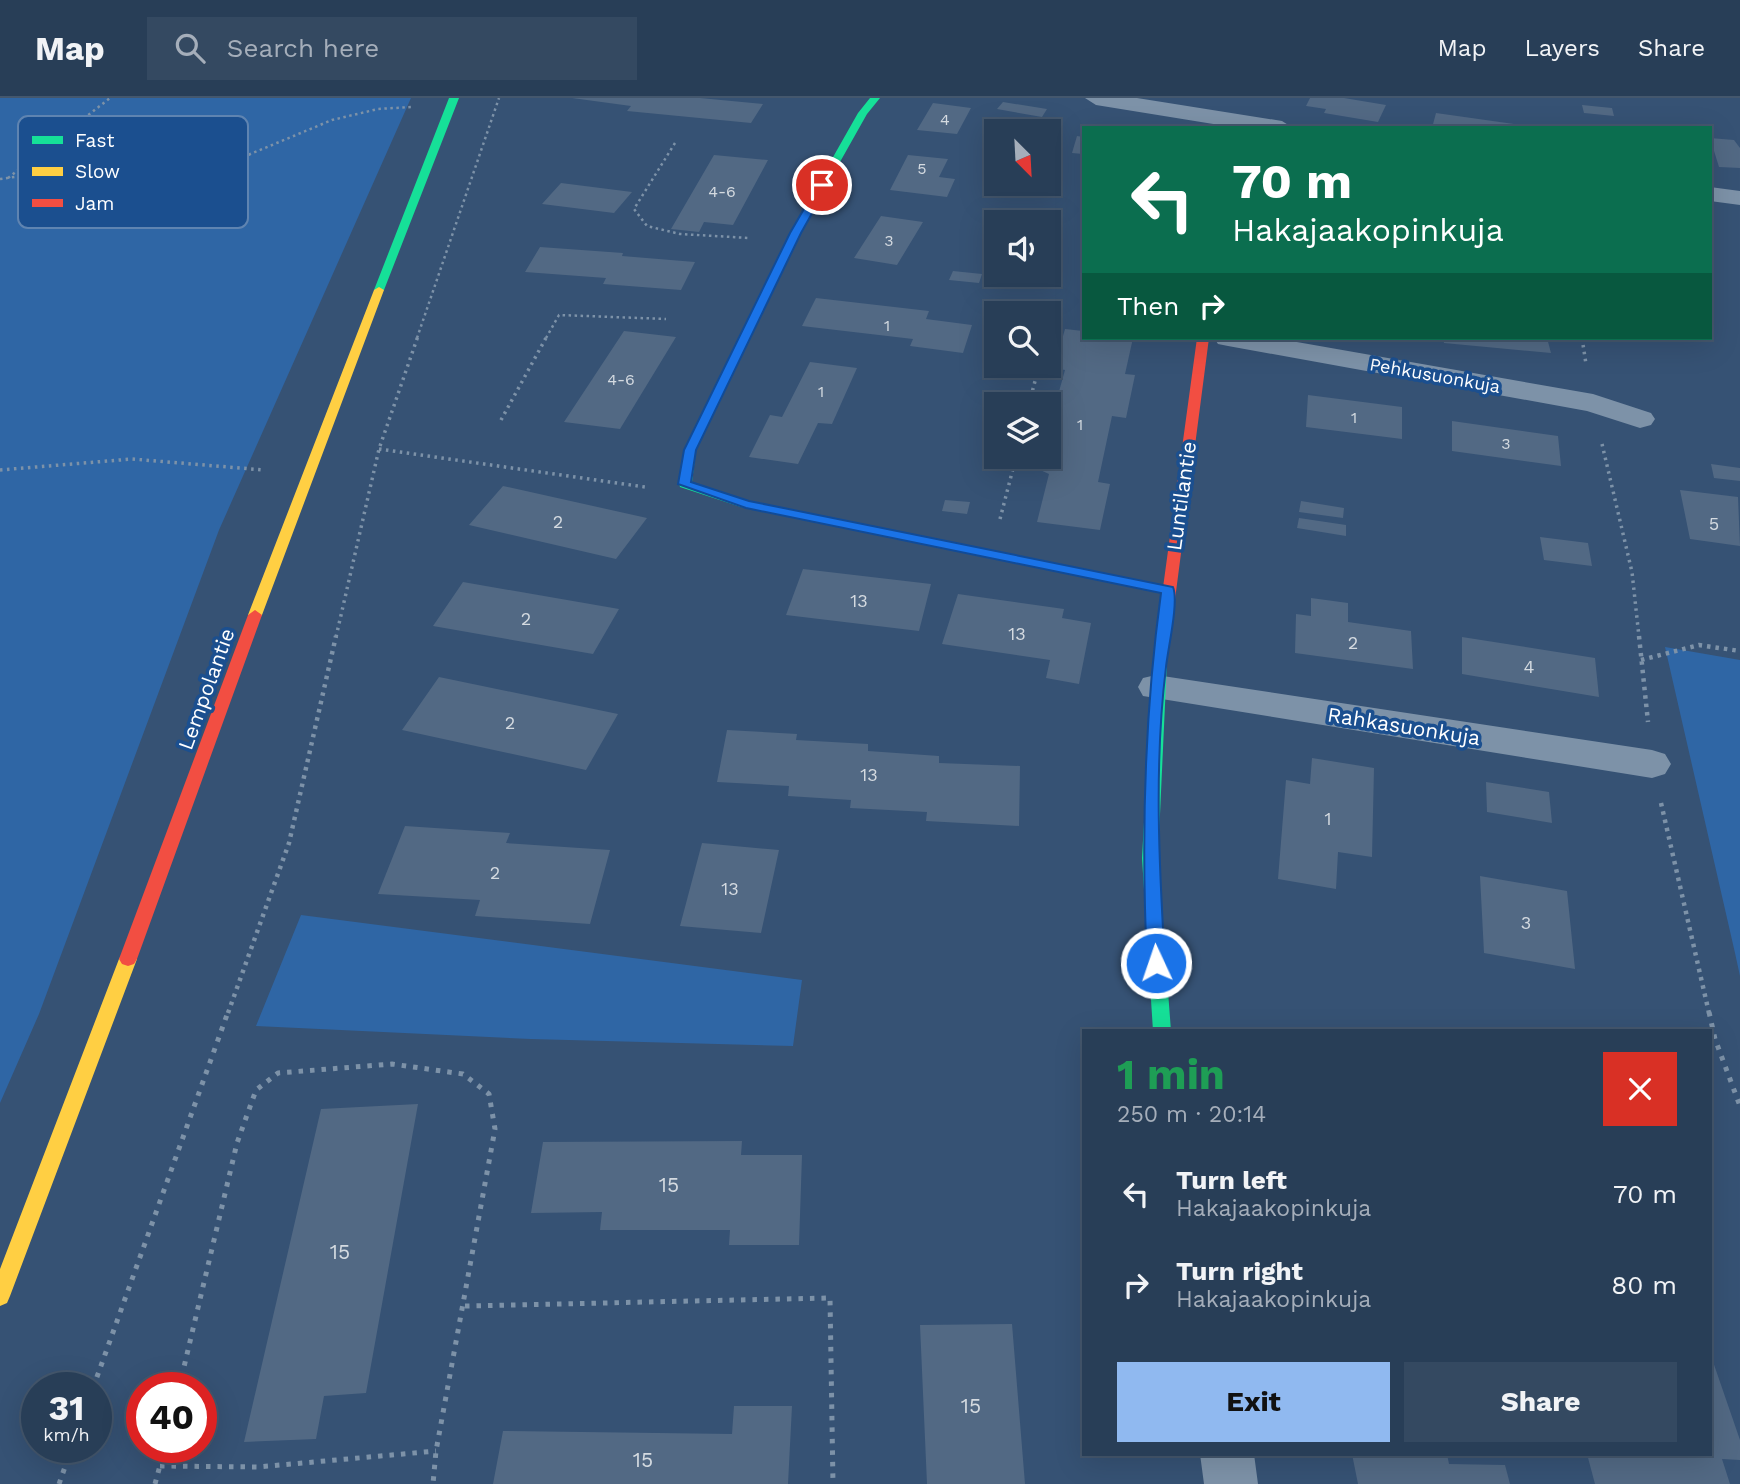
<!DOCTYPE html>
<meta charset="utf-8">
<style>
body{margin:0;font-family:"Work Sans",sans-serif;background:#344961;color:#f1f3f6;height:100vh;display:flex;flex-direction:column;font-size:26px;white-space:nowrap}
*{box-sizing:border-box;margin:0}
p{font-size:23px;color:#a5aeba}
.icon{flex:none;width:38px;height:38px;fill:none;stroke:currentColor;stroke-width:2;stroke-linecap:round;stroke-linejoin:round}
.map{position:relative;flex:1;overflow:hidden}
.details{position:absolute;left:1082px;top:931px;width:630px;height:427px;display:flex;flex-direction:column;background:#283e57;border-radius:0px;box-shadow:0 7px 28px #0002,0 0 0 2px #44576d}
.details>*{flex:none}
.hud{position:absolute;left:1082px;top:28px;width:630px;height:214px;border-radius:0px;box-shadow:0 7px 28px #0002,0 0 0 2px #44576d;background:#0b6e4f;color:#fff;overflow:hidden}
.needle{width:46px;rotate:156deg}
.tools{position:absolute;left:984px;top:21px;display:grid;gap:14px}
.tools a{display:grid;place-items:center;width:77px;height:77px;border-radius:0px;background:#283e57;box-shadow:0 7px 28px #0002,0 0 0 2px #44576d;font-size:35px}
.speed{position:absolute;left:21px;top:1274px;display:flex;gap:14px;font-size:35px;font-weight:700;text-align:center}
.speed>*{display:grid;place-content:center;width:91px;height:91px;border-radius:50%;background:#283e57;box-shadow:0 7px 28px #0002,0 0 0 2px #44576d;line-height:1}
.speed small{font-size:18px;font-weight:400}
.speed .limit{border:10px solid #d22;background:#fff;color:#111}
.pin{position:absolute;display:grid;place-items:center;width:60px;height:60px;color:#fff;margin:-30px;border:4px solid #fff;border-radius:50%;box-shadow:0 2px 7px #0007}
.me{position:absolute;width:77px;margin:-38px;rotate:357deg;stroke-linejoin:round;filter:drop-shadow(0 0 5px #0008)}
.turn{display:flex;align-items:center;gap:24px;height:147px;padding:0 35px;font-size:32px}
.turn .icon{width:91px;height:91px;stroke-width:2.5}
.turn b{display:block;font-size:49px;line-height:60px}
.then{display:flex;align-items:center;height:66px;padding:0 35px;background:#0003;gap:14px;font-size:26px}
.round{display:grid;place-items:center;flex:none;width:74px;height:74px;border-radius:0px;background:#344961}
.summary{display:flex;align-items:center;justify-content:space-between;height:119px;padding:0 35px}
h1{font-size:42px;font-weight:700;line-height:52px;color:#1e9e55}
.cta{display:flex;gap:14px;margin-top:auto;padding:14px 35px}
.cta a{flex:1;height:80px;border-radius:0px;background:#90b9f0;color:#111;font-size:28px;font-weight:700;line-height:80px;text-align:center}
.cta a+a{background:#344961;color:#f1f3f6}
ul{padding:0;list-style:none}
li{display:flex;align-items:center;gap:21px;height:91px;padding:0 35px}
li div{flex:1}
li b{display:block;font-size:26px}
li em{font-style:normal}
header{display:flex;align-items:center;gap:42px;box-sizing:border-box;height:98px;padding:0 35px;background:#283e57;border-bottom:2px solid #44576d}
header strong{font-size:33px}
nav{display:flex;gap:38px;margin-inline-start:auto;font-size:24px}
.search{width:490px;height:63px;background:#344961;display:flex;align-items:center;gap:18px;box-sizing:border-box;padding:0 24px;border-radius:0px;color:#a5aeba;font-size:26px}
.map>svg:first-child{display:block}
</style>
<header>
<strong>Map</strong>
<div class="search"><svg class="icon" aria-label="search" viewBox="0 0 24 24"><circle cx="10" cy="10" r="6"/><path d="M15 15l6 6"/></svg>Search here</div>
<nav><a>Map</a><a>Layers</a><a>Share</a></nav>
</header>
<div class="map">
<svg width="1740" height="1386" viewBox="0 0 1740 1386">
<rect width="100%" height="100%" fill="#365274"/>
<path fill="#2f66a5" d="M0 0H411L219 432 39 916 0 1005Z
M1665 549 1740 562V878L1735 855Z
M301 817 802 882 793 948 531 941 256 928Z"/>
<path fill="#526984" d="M572 0H700L763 6 751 25 627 13 631 8Z
M1310 0H1344L1386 7 1378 24 1324 15 1326 11 1306 8Z
M1003 4 1047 11 1042 19 997 11Z
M933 5 971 10 957 36 917 32Z
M1582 7 1612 10 1614 18 1584 15Z
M1436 15 1521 27 1432 30Z
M1077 38 1083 39V56L1072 55Z
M1710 40 1734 42 1740 50V70L1719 69Z
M714 57 768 62 733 127 704 124 699 134 671 131Z
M908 57 948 61 939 79 955 81 947 99 890 92Z
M561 85 632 94 614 115 542 106Z
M881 118 923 124 897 167 854 160Z
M540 149 623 155 622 158 695 164 681 192 603 186 606 180 525 174Z
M953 173 982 176 979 185 949 182Z
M816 200 929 213 926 221 972 227 963 255 910 248 913 241 802 228Z
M1065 231 1083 233V240H1133L1125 276 1135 277 1126 320 1112 318 1098 384 1110 386 1100 432 1037 424 1049 376 1038 371 1041 359H1048V333L1065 272 1054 270Z
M624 233 676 239 620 331 564 324Z
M1443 240H1547L1551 255 1444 245Z
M810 264 857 270 832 326 818 325 798 366 749 359 770 317 782 319Z
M1308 297 1402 309V341L1306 329Z
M1452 323 1558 338 1561 368 1452 353Z
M1711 366 1740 370V383L1714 380Z
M503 388 647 420 616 461 469 427Z
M1680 392 1738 399 1740 448 1690 441Z
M945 402 970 404 967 416 942 413Z
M1301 403 1344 410 1343 420 1299 414Z
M1299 420 1346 427V438L1297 430Z
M1540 439 1588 445 1592 468 1544 462Z
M803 471 931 486 919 533 786 517Z
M463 484 619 511 593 556 433 528Z
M958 496 1064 511 1062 520 1091 525 1079 586 1046 580 1050 562 942 546Z
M1311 500 1348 505V524L1411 533 1413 571 1295 555 1296 516 1311 518Z
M1462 539 1595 560 1599 599 1462 576Z
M439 579 618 616 586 672 402 632Z
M727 632 797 636 796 642 868 646V653L939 658V665L1020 668 1019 728 926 723 927 714 850 710 851 702 788 698 789 688 717 684Z
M1312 660 1374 670 1372 759 1338 754 1336 791 1278 781 1286 682 1310 686Z
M1486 684 1549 694 1552 725 1487 714Z
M405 728 510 735 506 745 610 752 590 826 475 818 480 802 378 796Z
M702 745 779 752 761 835 680 828Z
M1480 778 1567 793 1575 871 1484 855Z
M418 1006 366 1295 324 1298 316 1341 244 1344 321 1011Z
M742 1043 741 1057H802L799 1147H729L730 1132H600L602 1114 531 1115 543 1044Z
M1012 1226 1025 1386H927L920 1227Z
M1710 1255 1740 1342V1362L1722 1361 1730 1386H1595L1587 1356H1710Z
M734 1308H792L788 1386H493L503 1333 732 1336Z
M1352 1356H1447L1449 1366 1505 1367 1510 1386H1358Z"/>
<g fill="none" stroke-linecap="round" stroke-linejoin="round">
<path stroke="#7d92a8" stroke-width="2.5" stroke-dasharray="2.5 3.5" stroke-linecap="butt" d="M675 45 634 111 647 128 680 136 749 140
M8 80 110 0
M0 81 57 73 116 80 236 62 332 22 378 11 411 9
M1048 232 1050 225
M417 240 499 0
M546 240 559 217 666 221"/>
<path stroke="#7d92a8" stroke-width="3.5" stroke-dasharray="2.5 4.5" stroke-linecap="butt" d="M1582 240 1586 266
M1029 306 1039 268
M501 322 547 238
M1602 346 1632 474 1639 539
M379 351 645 389
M0 372 132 361 264 372
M1000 421 1016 359
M336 539 379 351 418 238"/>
<path stroke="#7d92a8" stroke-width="4.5" stroke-dasharray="3.5 5" stroke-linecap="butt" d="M1639 538 1648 624
M1641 562 1699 547 1740 553
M1661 705 1709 915
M228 915 289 745 336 538"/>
<path stroke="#7d92a8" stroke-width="5" stroke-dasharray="4.5 7" stroke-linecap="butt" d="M1709 914 1715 941 1740 1008
M465 1208 830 1200 833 1386
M93 1290 228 914
M179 1290 237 1045 256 992 278 975 392 966 463 976 489 996 495 1031 436 1353 433 1386
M160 1368 258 1369 436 1353
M59 1386 72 1349
M155 1386 165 1349"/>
<path fill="#7d92a8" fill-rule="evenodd" d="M1085 0H1137L1282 23 1293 30H1238L1096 7Z
M1710 89 1740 93V107L1710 103Z
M1214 240H1274L1593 296 1651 315 1655 321 1651 327 1640 330 1587 313 1228 248 1218 246Z
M1156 577 1652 652 1665 656 1671 666 1665 676 1652 680 1143 598 1138 589 1143 580Z
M1200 1356H1254L1258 1386H1204Z"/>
<path fill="#16e098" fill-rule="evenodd" d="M449 0H459L384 192 375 194 374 192Z
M870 0H880L867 16 800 135 696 352 692 384 749 403 819 417 826 421 819 425 741 409 680 389 679 386 684 352 790 135 858 15Z
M1160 558 1167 563 1158 760 1171 933H1153L1142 760 1153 563Z"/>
<path fill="#ffcf43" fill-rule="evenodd" d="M379 189 384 192 262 517 260 520H250L248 517 374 192Z
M819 417 1168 488 1175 492 1168 496 814 424 812 421Z
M128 854 134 856 137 861 10 1198 7 1205 0 1208V1171L119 861 122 856Z"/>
<path fill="#f24e42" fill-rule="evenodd" d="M1197 240H1209L1167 563 1160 568 1153 563Z
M255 512 262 517 137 861 134 866 128 868 122 866 119 861 248 517Z"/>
</g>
<path fill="#1a73e8" stroke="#114b97" stroke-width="2" d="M819 85 828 87 801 135 696 352 691 384 749 403 1173 489C1179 504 1168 550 1166 569 1154 666 1159 767 1165 865L1162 870H1150L1147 865C1141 740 1144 619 1161 495L746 410 678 386 684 352 790 135Z"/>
<g text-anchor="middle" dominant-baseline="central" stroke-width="7" stroke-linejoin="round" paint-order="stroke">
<g font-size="16" fill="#d4dae0">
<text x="945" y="21">4</text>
<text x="922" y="70">5</text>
<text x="722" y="93">4-6</text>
<text x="889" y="142">3</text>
<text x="887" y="227">1</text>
<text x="621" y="281">4-6</text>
<text x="821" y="293">1</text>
<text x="1354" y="319">1</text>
<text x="1080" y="326">1</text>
<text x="1506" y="345">3</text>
</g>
<g font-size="18" fill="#fff" stroke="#1b4f8f">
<text transform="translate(1435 277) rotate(10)">Pehkusuonkuja</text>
</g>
<g font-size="18" fill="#d4dae0">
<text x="558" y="423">2</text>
<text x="1714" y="425">5</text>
<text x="859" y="502">13</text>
<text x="526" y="520">2</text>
<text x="1017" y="535">13</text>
<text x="1353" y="544">2</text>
<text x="1529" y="568">4</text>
<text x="510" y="624">2</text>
<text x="869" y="676">13</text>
<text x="1328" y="720">1</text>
<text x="495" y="774">2</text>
<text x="730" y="790">13</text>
<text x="1526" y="824">3</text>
</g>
<g font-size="21" fill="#fff" stroke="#1b4f8f">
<text transform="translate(1181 398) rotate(-82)">Luntilantie</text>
<text transform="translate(206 591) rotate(-70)">Lempolantie</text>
<text transform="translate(1404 628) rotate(9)">Rahkasuonkuja</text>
</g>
<g font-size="21" fill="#d4dae0">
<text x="669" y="1086">15</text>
<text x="340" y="1153">15</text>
<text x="971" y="1307">15</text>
<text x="643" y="1361">15</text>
</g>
</g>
<rect x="18" y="18" width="230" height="112" rx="10" fill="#1b4f8f" stroke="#5f84b1" stroke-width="2"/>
<rect x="32" y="38" width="31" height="8" fill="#16e098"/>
<rect x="32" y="69" width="31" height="9" fill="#ffcf43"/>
<rect x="32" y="101" width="31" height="8" fill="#f24e42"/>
<g font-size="19" fill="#fff">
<text x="75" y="49">Fast</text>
<text x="75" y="80">Slow</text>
<text x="75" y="112">Jam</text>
</g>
</svg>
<div class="tools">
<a><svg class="needle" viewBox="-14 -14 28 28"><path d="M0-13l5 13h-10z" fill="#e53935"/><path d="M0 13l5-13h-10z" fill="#a5aeba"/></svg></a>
<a><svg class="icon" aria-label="sound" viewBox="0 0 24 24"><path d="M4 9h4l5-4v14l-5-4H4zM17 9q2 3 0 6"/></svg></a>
<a><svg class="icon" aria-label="search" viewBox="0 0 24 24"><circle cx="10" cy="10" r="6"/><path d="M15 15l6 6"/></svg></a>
<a><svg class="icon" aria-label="layers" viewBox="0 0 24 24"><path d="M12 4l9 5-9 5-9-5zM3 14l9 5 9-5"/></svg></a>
</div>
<div class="speed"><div>31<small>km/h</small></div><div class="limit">40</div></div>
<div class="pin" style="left:822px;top:87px;background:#d93025"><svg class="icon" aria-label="arrive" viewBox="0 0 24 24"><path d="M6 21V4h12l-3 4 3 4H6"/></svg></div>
<svg class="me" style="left:1156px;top:865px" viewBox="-20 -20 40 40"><circle r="17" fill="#1a73e8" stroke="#fff" stroke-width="3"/><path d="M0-11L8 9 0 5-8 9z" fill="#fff"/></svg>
<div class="hud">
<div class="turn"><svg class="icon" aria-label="left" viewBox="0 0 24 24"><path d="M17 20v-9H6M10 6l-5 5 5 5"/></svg><div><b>70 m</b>Hakajaakopinkuja</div></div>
<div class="then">Then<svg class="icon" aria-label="right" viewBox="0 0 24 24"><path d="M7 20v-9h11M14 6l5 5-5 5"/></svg></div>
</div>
<section class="details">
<div class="summary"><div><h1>1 min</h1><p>250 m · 20:14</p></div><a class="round" style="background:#d93025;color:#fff"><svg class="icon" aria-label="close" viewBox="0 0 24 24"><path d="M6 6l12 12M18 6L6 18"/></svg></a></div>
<ul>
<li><svg class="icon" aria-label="left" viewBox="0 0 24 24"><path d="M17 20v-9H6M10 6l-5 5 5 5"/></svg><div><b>Turn left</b><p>Hakajaakopinkuja</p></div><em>70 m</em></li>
<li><svg class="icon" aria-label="right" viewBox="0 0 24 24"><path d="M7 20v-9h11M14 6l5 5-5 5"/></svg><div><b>Turn right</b><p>Hakajaakopinkuja</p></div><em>80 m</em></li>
</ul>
<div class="cta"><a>Exit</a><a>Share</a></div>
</section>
</div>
